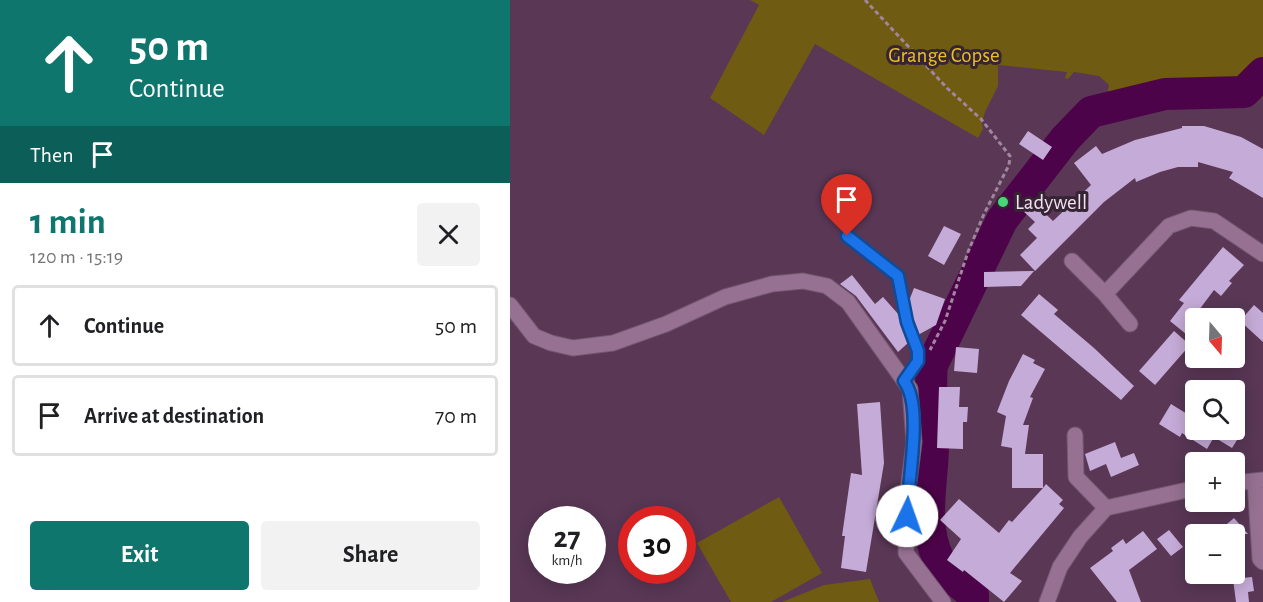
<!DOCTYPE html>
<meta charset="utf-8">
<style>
body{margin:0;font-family:"Alegreya Sans",sans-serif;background:#f2f2f2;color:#202124;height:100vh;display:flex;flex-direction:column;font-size:22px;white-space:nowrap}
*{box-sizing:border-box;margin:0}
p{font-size:20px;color:#757577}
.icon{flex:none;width:33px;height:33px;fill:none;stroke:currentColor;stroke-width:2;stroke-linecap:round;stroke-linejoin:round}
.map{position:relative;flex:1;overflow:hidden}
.panel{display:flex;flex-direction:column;background:#fff;width:510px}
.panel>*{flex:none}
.hud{background:#0f766e;color:#fff;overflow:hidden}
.needle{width:39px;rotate:161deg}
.fabs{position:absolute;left:675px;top:308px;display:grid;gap:12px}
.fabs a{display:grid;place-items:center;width:60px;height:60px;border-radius:6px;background:#fff;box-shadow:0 3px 15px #0003;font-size:30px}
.speed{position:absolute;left:18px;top:506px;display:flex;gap:12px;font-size:30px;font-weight:700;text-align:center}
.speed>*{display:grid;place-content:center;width:78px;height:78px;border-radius:50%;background:#fff;box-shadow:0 3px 15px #0003;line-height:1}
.speed small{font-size:15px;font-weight:400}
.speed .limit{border:9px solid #d22;background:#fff;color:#111}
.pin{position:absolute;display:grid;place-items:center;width:51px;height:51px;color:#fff;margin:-62px -26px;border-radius:50% 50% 50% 0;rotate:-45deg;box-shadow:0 0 6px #0007}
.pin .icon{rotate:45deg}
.me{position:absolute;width:66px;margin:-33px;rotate:3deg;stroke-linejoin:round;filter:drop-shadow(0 0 4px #0008)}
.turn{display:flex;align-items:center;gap:21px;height:126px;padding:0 30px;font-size:27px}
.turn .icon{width:78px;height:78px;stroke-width:2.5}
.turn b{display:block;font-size:42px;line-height:51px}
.then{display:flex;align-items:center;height:57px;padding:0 30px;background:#0003;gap:12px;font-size:22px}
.round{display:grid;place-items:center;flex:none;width:63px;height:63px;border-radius:6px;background:#f2f2f2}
.head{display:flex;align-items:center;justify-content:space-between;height:102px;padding:0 30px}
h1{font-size:36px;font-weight:700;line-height:45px;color:#0f766e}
.cta{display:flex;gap:12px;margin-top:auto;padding:12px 30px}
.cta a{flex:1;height:69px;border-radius:6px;background:#0f766e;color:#fff;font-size:24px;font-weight:700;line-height:69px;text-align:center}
.cta a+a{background:#f2f2f2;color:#202124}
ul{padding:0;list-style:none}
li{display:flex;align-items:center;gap:18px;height:81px;margin:0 12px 9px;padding:0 18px;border:3px solid #e0e0e0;border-radius:6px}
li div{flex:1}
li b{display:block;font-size:22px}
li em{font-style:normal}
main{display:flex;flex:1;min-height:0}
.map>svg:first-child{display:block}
</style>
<main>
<section class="panel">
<div class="hud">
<div class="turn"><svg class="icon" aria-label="ahead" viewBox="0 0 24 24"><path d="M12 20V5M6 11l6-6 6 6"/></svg><div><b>50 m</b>Continue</div></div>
<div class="then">Then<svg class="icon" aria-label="arrive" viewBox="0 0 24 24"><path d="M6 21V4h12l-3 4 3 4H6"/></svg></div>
</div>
<div class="head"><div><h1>1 min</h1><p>120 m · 15:19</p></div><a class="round"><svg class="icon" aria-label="close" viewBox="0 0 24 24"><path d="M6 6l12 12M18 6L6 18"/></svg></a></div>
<ul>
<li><svg class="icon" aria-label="ahead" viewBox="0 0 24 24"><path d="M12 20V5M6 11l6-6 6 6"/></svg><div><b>Continue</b></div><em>50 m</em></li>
<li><svg class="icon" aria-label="arrive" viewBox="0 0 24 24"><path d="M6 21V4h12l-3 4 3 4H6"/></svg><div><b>Arrive at destination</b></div><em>70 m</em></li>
</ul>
<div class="cta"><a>Exit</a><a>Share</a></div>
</section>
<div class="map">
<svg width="753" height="602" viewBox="0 0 753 602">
<rect width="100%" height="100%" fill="#593755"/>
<path fill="#705b12" d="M240 0H753V97L738 96 739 89 693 87 595 105 599 85 589 76 564 72 558 79 555 78 557 72 488 65V86L475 112 472 123 473 129 468 138 305 44 254 135 200 98 249 5Z
M269 497 312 573 261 602H221L187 543Z
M360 579 369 602H272L314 585Z"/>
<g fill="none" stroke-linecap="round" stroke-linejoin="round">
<path stroke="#4d0349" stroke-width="32" d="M463 602V594C451 585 434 572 428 558 412 524 422 484 423 448 424 420 419 392 422 365L492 220 555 139 581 112 655 94 734 92 753 73"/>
</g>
<path fill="#c5abd7" d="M672 126H694L731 137 753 149V198L719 178 723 172 688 162V167H668L650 172 626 182 625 178 594 202 525 271 510 255 527 238 518 229 525 222 512 210 521 200 543 221 581 185 564 163 586 146 592 154 625 140 672 128Z
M518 131 542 147 533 160 509 144Z
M434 226 451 234 434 265 418 256Z
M713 247 734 265 719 281 722 283 711 296 704 290 686 314V323L676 334 660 321 674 303 669 300Z
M524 271 511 286 474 287V272Z
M342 275 365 304 373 297 389 315 398 343 388 352 346 296 330 284Z
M404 288 435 299 426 325 408 335 403 321 399 301Z
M529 294 548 310 544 314 584 348 624 386 611 400 511 315Z
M744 305 753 313V342L730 321Z
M664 331 680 345 645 385 629 371Z
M446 347 469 349 467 373 444 371Z
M513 354 525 360 523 363 535 369 520 397 523 398 513 425H519L515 454H533V488L536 484 553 500 549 504 554 508 500 573 512 581 494 602 454 570 453 572 437 560 451 539 430 520 449 499 489 533 499 520 502 522 533 488H502V448L491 446 496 416 487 412 499 381Z
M429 387H450L449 407H458L457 422H453V449L427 448Z
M370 402 374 463 356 572 331 568 335 536H332L341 473 352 475 347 404Z
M661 404 682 417 675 429H734L722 448 704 437 697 449 672 433 670 437 649 424Z
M605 442 611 458 624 453 629 465 601 477 596 464 580 471 575 454Z
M724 518 738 534H705Z
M659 530 673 547 661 556 647 539Z
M633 531 647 549 619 570 631 602H607L580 568 603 551 601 548 613 539 616 544Z
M742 577 744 591 738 592 739 602H726L723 579Z"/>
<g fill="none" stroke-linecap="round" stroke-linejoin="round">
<g stroke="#745771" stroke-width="10">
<path id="lane" d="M337 236 388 276 397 323 408 351V361L394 381"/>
</g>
<g stroke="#745771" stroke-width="17">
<path id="street" d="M562 261 595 294 620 324
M595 294 659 226 681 218 704 221 753 254
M0 305 24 336 41 343 63 348 103 343 156 324 215 297 262 284 293 281 317 286 338 302 400 389 404 442 397 498 396 553 433 602
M565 435 566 477 596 508
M745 481 750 559 753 562
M724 483 753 480
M537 602 550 567 570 537 596 508 686 488"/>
</g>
<path stroke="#a2869f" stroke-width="3" stroke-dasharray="4.5 3" stroke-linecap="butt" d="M355 0 437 88 471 119 500 156 499 165 474 214 458 252 435 321 420 350"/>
<use href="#lane" stroke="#977192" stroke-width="8"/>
<use href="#street" stroke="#977192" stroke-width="15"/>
</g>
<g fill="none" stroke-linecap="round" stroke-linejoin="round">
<g stroke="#114b97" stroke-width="15">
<path id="route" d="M337 236 388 276 397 322 408 351V361L394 381C414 407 397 483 397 516"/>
</g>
<use href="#route" stroke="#1a73e8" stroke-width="10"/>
</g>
<circle fill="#47d779" stroke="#352533" stroke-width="2" cx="493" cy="202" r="6"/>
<g text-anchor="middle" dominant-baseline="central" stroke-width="6" stroke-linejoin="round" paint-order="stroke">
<g font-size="21" fill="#eabf25" stroke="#352533">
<text x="434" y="55">Grange Copse</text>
</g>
<g font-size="21" fill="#f4dff1" stroke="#352533" text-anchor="start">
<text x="505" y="202">Ladywell</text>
</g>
</g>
</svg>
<div class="fabs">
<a><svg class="needle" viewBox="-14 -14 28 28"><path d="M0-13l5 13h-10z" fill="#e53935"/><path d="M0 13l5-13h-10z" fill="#757577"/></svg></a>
<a><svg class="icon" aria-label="search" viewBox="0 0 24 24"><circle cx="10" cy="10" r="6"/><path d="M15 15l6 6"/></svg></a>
<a>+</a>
<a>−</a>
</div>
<div class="speed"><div>27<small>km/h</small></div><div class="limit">30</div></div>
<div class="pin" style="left:337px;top:236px;background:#d93025"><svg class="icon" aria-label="arrive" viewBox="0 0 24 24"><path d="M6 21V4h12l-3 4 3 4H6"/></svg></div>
<svg class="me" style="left:397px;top:516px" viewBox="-20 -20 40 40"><circle r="19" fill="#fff"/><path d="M0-13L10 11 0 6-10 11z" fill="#1a73e8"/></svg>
</div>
</main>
